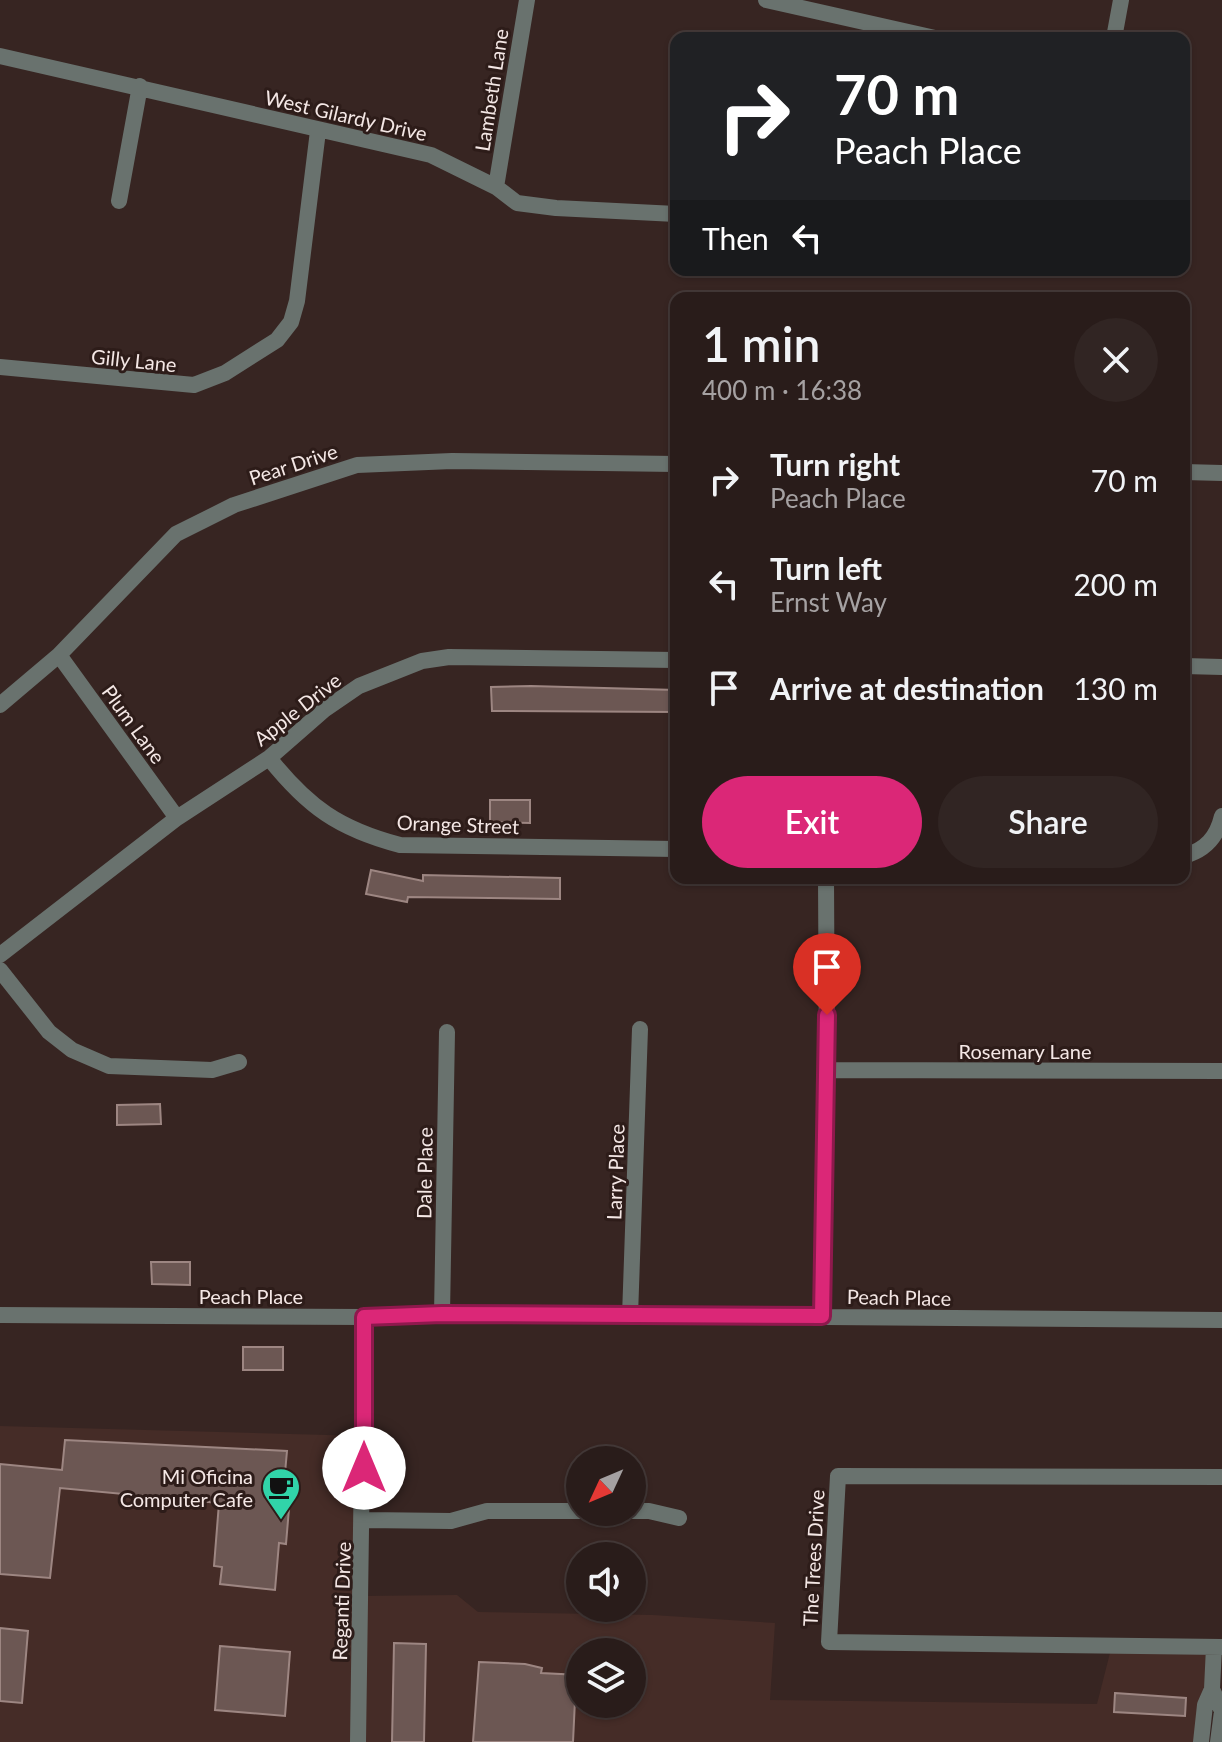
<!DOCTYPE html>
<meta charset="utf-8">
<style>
body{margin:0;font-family:Lato,sans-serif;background:#312523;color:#f1f3f6;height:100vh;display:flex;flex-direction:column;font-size:30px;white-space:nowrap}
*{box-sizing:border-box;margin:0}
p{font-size:26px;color:#a5a1a2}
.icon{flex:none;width:44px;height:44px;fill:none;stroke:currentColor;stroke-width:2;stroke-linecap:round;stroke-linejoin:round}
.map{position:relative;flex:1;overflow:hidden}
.drawer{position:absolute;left:670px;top:292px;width:520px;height:592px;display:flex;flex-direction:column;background:#291c1a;border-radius:16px;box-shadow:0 2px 6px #0004,0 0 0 2px #453a39}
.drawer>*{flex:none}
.guide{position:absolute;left:670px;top:32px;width:520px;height:244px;border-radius:16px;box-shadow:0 2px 6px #0004,0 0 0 2px #453a39;background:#202124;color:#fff;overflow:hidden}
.needle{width:52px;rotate:226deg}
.fabs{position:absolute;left:566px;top:1446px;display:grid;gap:16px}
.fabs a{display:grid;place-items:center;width:80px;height:80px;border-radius:50%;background:#291c1a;box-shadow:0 2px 6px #0004,0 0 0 2px #453a39;font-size:40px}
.pin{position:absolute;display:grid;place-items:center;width:68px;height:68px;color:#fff;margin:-82px -34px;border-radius:50% 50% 50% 0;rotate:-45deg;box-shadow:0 0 8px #0007}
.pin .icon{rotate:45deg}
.me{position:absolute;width:88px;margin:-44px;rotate:0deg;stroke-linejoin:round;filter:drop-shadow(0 0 6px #0008)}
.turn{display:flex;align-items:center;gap:28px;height:168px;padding:0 32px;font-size:36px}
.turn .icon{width:104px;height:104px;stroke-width:2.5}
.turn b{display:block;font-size:56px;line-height:68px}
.then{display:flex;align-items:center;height:76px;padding:0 32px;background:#0003;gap:16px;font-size:30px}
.round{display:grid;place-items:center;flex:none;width:84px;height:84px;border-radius:42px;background:#312523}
.head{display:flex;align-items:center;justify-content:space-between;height:136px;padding:0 32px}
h1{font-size:48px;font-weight:600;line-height:60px}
.cta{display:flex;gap:16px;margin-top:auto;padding:16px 32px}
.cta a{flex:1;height:92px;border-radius:48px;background:#db2777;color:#fff;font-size:32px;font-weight:600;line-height:92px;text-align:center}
.cta a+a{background:#312523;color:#f1f3f6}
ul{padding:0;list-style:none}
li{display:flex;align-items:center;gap:24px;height:104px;padding:0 32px}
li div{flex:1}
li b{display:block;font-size:30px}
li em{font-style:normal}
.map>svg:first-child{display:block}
</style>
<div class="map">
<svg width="1222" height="1742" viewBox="0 0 1222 1742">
<rect width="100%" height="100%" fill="#372522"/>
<path fill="#452c27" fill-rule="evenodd" d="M0 1426 364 1436 361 1596 457 1595 478 1612 653 1615 775 1623 770 1700 1097 1704 1112 1645 1214 1647 1201 1742H0ZM580 1652H632V1704H580Z"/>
<path fill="#6c5753" stroke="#9d8682" stroke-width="2" d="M531 686 676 690V712L492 711 491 687Z
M490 800H530V823L490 822Z
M371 870 423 881V875L560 878V899L408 897 407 902 366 894Z
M160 1104 161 1124 117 1125V1105Z
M151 1262H190V1285L152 1284Z
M243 1347H283V1370H243Z
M65 1440 287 1451 285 1473H292L286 1544 279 1543 275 1590 220 1584 222 1567 214 1566 219 1503 60 1488 50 1578 0 1574V1464L62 1470Z
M0 1628 28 1631 22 1703 0 1701Z
M394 1643 426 1644 424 1742H392Z
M220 1646 290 1652 285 1716 215 1710Z
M479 1662 525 1664 542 1668 541 1673 580 1675V1700H575L573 1742H473Z
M1115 1693 1186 1698 1185 1716 1114 1712Z"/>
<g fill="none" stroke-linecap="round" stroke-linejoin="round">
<path stroke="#69726e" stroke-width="16" d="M766 0 935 38
M1114 38 1121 0
M0 56 431 155 496 187 517 203 556 208 676 214
M496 187 527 0
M119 201 140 86
M0 367 194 385 225 373 277 340 291 322 297 301 318 131
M1184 472 1222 473
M59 655 177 818
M1184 666 1222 667
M0 705 59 655 176 534 234 505 357 465 452 461 676 464
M269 758C308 807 339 829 400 845L676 849
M1184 856C1206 850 1217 837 1222 816
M0 955 177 818 269 758 324 710 359 686 422 661 449 657 676 660
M0 970 49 1032 72 1050 109 1066 212 1070 239 1062
M827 1070 1222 1071
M442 1314 447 1032
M0 1315 364 1317 442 1314 1222 1320
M630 1316 640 1029
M822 1316 827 1070 826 878
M1222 1477 838 1476 829 1642 1222 1647
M632 1511H649L679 1518
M364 1520 451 1521 487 1511H580
M1212 1689 1214 1647
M358 1742 364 1317
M1201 1742 1205 1705 1212 1689 1222 1711 1218 1742"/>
</g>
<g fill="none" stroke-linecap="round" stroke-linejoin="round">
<g stroke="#8e194d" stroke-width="20">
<path id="route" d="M364 1468V1317L442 1314 822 1316 827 1015"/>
</g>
<use href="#route" stroke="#db2777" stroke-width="14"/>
</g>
<defs>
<g id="cafe-pin" transform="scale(2)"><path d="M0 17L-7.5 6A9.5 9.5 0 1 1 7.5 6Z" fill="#31d4a9" stroke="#2d1c19"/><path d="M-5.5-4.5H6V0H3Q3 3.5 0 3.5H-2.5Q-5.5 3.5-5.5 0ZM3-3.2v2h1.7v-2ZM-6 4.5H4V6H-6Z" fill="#111"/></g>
</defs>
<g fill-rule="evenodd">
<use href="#cafe-pin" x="281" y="1487"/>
</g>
<g text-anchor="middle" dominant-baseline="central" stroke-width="6" stroke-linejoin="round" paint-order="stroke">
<g font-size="20" fill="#f4e7e5" stroke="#2d1c19">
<text transform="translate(491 90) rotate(-81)">Lambeth Lane</text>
<text transform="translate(346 115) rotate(13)">West Gilardy Drive</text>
<text transform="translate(134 360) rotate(6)">Gilly Lane</text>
<text transform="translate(293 464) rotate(-18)">Pear Drive</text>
<text transform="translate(297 709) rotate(-38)">Apple Drive</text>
<text transform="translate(134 724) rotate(54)">Plum Lane</text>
<text transform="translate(458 824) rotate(2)">Orange Street</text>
<text x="1025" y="1051">Rosemary Lane</text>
<text transform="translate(615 1172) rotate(-88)">Larry Place</text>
<text transform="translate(424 1173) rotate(-89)">Dale Place</text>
<text x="251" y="1296">Peach Place</text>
<text transform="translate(899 1297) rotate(1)">Peach Place</text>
<text transform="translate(813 1558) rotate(-87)">The Trees Drive</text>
<text transform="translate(341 1601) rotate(-88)">Reganti Drive</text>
</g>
<g font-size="20" fill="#f4e7e5" stroke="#2d1c19" text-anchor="end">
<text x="253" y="1476">Mi Oficina<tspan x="253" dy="23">Computer Cafe</tspan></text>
</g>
</g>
</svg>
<div class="fabs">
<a><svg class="needle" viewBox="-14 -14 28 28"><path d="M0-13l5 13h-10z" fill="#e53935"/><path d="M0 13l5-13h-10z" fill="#a5a1a2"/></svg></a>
<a><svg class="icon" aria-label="sound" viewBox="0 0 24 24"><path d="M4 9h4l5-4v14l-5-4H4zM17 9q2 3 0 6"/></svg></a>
<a><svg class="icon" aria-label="layers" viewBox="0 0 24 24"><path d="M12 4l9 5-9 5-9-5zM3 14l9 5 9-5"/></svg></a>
</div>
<div class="pin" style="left:827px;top:1015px;background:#d93025"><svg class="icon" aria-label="arrive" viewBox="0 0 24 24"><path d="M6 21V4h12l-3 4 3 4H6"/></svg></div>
<svg class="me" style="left:364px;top:1468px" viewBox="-20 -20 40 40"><circle r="19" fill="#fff"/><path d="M0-13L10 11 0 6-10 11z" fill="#db2777"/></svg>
<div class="guide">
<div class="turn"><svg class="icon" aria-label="right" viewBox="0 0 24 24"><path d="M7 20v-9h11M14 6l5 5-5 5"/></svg><div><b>70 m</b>Peach Place</div></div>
<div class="then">Then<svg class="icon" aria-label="left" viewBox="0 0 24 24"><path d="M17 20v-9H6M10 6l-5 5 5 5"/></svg></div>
</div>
<section class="drawer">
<div class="head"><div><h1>1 min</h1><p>400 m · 16:38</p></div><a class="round"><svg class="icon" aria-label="close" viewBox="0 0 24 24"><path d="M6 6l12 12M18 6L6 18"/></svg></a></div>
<ul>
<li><svg class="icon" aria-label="right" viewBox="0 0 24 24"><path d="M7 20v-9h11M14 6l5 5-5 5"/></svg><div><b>Turn right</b><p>Peach Place</p></div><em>70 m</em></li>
<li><svg class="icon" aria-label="left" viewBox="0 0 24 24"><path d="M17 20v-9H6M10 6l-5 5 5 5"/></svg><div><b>Turn left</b><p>Ernst Way</p></div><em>200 m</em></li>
<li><svg class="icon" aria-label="arrive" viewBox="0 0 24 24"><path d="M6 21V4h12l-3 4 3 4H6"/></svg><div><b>Arrive at destination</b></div><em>130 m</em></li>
</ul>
<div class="cta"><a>Exit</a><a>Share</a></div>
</section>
</div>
